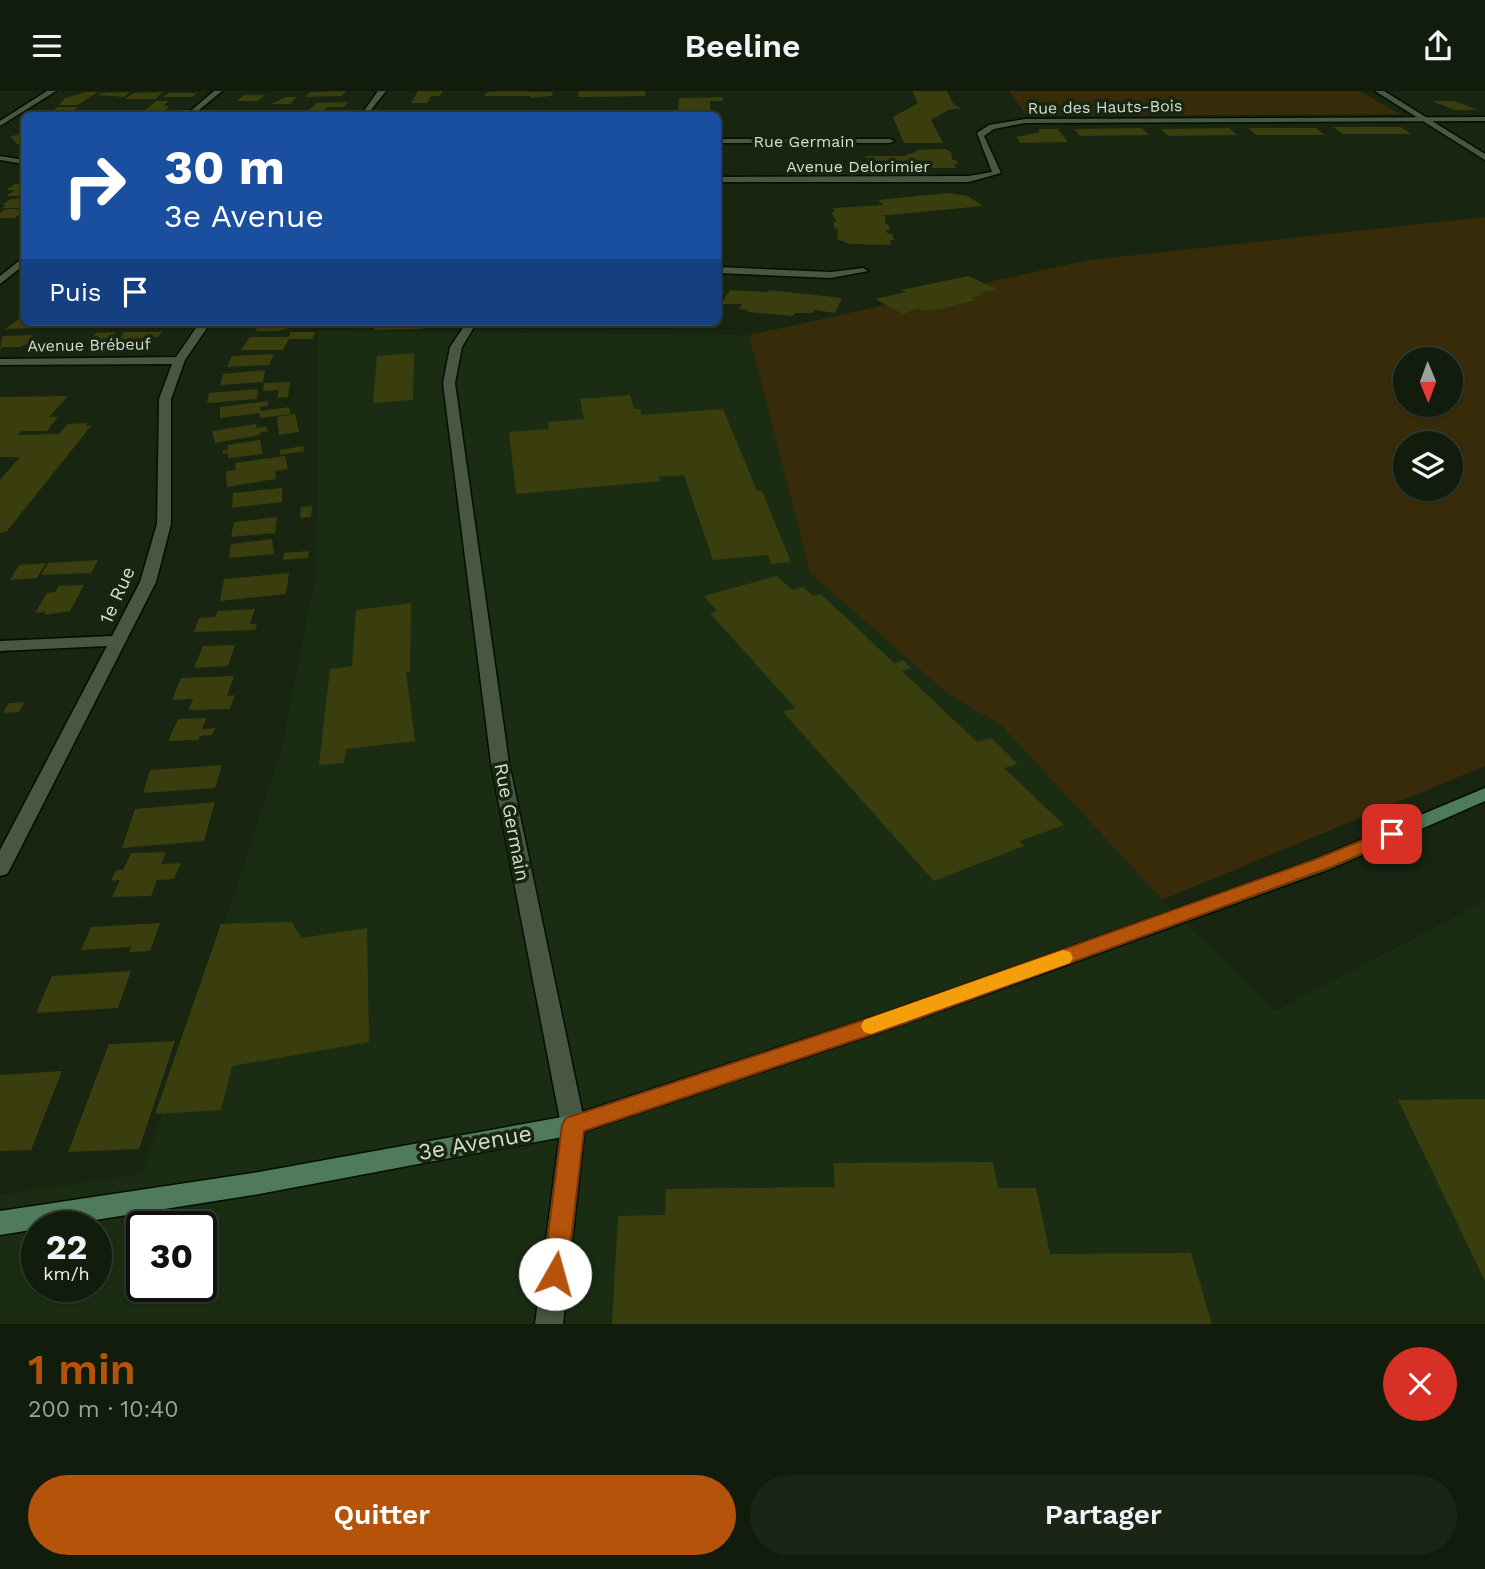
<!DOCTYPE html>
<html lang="fr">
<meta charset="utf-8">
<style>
body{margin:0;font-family:"Work Sans",sans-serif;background:#1a2516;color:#f1f3f6;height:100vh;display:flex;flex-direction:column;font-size:26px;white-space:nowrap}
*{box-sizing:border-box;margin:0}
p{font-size:23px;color:#9ca19d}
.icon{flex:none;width:38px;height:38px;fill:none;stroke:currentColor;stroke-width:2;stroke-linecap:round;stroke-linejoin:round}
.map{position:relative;height:1233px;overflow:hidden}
.sheet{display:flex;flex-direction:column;background:#111c0d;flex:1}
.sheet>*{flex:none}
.guide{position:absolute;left:21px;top:21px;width:700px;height:214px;border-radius:10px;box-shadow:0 2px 5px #0004,0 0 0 2px #303a2e;background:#1a4fa0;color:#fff;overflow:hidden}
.needle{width:46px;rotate:179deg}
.tools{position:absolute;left:1393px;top:256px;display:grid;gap:14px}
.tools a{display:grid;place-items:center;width:70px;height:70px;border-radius:50%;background:#111c0d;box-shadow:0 2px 5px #0004,0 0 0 2px #303a2e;font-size:35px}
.speed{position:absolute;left:21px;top:1120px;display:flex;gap:14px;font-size:35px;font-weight:700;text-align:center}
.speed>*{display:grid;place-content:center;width:91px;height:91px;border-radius:50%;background:#111c0d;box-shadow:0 2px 5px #0004,0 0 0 2px #303a2e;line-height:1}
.speed small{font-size:18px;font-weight:400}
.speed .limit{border:4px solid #111;border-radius:10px;background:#fff;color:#111}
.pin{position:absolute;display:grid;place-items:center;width:60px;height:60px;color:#fff;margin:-30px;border-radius:14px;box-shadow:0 4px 10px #0006}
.me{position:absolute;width:77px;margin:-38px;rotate:7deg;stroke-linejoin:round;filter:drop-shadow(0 0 5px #0008)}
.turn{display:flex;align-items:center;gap:24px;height:147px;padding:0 28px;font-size:32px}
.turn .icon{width:91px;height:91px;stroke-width:2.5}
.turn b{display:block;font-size:49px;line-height:60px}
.then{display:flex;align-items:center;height:66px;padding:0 28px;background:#0003;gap:14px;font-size:26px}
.round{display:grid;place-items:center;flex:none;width:74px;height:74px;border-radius:37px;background:#1a2516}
.summary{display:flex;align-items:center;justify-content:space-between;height:119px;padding:0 28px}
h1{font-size:42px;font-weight:600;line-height:52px;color:#b45309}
.button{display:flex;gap:14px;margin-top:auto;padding:14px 28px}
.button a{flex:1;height:80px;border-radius:42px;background:#b45309;color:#fff;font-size:28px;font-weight:600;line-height:80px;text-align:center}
.button a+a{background:#1a2516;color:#f1f3f6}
header{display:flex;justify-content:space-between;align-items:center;height:91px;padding:0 28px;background:#111c0d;font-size:32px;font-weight:600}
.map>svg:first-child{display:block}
</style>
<header><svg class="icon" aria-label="menu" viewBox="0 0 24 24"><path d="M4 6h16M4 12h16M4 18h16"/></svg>Beeline<svg class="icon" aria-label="share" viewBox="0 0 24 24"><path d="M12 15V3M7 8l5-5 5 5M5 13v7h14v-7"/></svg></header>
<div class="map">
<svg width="1485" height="1233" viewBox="0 0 1485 1233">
<rect width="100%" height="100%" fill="#172511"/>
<path fill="#1a2d13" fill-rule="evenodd" d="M318 240 749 244 810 482 948 603 1001 634 1162 809 1275 920 1485 810V1233H0V1104L142 1083 281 660 317 478ZM37 1136H96V1195H37ZM142 1136H201V1195H142Z"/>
<path fill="#372b0a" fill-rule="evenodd" d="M1009 0H1360L1400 23 1036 25 1026 24Z
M1485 126V675L1162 809 1001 634 948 603 810 482 749 244 1089 169ZM1405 268H1451V313H1405ZM1405 352H1451V397H1405Z"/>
<path fill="#3a3e0e" d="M346 0 342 5 305 6 310 1Z
M418 0H443L440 5H431L427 12H411Z
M579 0H645V5L588 6H578Z
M912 0H947L954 14 962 17 948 19 931 29 943 52H904L893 26 918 12Z
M86 1H98L78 14H59L65 7Z
M130 1 124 6 98 4 101 2Z
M163 1 155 8H125L133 2Z
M487 1 504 0 553 1 552 5 530 7 531 5H484Z
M169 2H197L192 6H163Z
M244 4H265L258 10H237Z
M286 6H297L290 13H271Z
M722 6 723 10H710L711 24H678L679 7Z
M156 10H169L163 15H170L161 22H142Z
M1432 10H1454L1478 19H1454Z
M348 11 344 16H327L325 19H341L338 23 305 24 316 12Z
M58 16H79L74 19H80L76 22H49Z
M1333 36H1401L1411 43H1343Z
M1142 37 1149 44 1080 45 1074 38Z
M1229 37 1237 44 1168 45 1161 38Z
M1248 37H1316L1325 44H1256Z
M1038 38H1058L1068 51 1020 52 1016 46 1040 41Z
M24 43V56L21 57 10 45Z
M946 58 951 61 952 69H956L958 73H953L956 77H870L866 65H904L916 61 915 59Z
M15 93H24V105H6L15 99H6Z
M947 102 968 105 983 115 878 125H885V133H888L890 139H886L888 143H892L894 149H890L891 154 850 153 837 148 838 138H835L833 131H837L831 121H834L833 117 884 114 878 109Z
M24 107V114L18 117H2L6 114H2L11 108Z
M5 118H24V120L15 127H0V122Z
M969 185 998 199 980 201 984 203 971 207 976 209 940 218 922 220 918 217 903 223 875 208 906 201 901 199Z
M730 199 767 201 769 199 842 207 835 222 814 219 813 222H795L793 225 747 221 748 219 739 218 742 213H721Z
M20 227H24V231H49L43 237 5 238Z
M262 231H293L289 237 278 240H255Z
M378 231H426L422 238 374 239Z
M116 241 108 250H88L96 242Z
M124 241H162L158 246H149L144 252H115Z
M291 241H316L312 248H289L283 259H241L250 246H288Z
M32 244 29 252 20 256H3L0 259 2 245Z
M414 262 413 309 373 312 377 265Z
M274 263 269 274 227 276 232 265Z
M265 279 263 291 220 294 223 283Z
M290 291 288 306 277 307 279 299 263 300 264 292Z
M258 298 257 308 207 312 209 302Z
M630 304 634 318H640L642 324 723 318 757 400H762L791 471 771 473 768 464 713 469 684 384 659 386 660 390 516 403 509 341 549 338 548 331 584 328 580 308Z
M68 305 49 326H58L47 340H21L18 344 59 343 68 333 88 332 86 335H91L7 440 0 442V389L20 366H0V306Z
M268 310V315L260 316 261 320 289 316 291 323 261 327 259 322 220 327V316Z
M295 323 299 341 279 344 277 326Z
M256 333 257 337 266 335 268 340 259 342 260 344 215 352 212 340Z
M260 349 263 363 228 367V362L223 363V359H228L227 354Z
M303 355 304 360 281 364 279 359Z
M285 365 288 378 275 380 276 388 227 396 226 380 236 379 235 372Z
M282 397V411L232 417 233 402Z
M312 415 311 426 300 427 301 416Z
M277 426 275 442 231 446 234 431Z
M272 448 274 463 229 467 231 453Z
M309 460 308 467 283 469 284 462Z
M98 469 91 482 41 484 48 472Z
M46 472 37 487 10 489 19 474Z
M289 482 286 503 220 510 224 488Z
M777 485 792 499 803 496 813 505 821 503 894 572 903 569 911 577 902 580 977 651 991 647 1018 673 1004 677 1064 734 1020 750 1024 755 934 790 783 621 795 617 710 522 717 520 704 505Z
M84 494 70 520 44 524 46 521 35 522 47 502 55 501 59 495Z
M411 512 410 581H406L415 650 346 658 344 672 319 674 330 578 352 575 356 519Z
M255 518 250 533H257L255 539 194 541 199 527 215 526 218 520Z
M235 554 228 575 194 577 203 555Z
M234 585 227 605 235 604 230 618 188 619 193 608 172 609 181 587Z
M25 611 19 621 3 622 9 612Z
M207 627 202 638 215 637 212 644 200 645 198 649 168 650 178 628Z
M222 674 215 697 143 702 150 679Z
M215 711 204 750 122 757 135 718Z
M166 761 161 773 181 772 174 788 157 789 151 805 112 806 120 789 111 790 116 779H123L131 762Z
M292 831 301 847 367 837 369 951 232 975 221 1019 155 1023 221 833Z
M160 832 150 860 129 861 131 856 81 859 91 836Z
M131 880 118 917 36 922 52 885Z
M175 950 139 1058 68 1061 109 953Z
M62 980 31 1059 0 1060V984Z
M1485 1008V1190L1398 1009Z
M993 1071 998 1097H1036L1050 1163 1191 1162 1212 1233H612L618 1125 665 1124 666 1098 835 1096 833 1072Z"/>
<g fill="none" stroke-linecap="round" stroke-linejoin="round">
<g stroke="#030e01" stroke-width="3">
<path id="minor" d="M47 0H56L0 35V30Z
M214 0H222L193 24H186Z
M378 0H386L367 24H361Z
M1485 26V30L1025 32 994 38 984 45 1001 82 969 91H718V86L969 85 992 81 977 42 989 34 1025 28Z
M718 48H890L894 50 890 52H718Z
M0 65 24 69V73L0 69Z
M24 166V174L0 193V185Z
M718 176 831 181 863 177 868 180 831 187 718 182Z
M200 231H211L185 269 171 308V433L156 491 10 778 7 783 0 785V759L107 555 0 560V550L112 545 140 491 157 433 159 308 172 273 0 274V268L176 266Z
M467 231H477L462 256 455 292 509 672 585 1034 563 1233H535L561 1034 491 672 443 292 450 256Z"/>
</g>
<g stroke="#030e01" stroke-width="3">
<path id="tertiary" d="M1375 0H1384L1485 63V69Z"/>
</g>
<g stroke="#030e01" stroke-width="3">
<path id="secondary" d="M1485 697V710L1330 778 907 932 573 1044 259 1103 51 1136H37V1138L0 1144V1120L259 1081 573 1024 891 920 1316 768Z"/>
</g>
<use href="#minor" fill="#475741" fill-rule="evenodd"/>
<use href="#tertiary" fill="#475741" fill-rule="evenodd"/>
<use href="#secondary" fill="#4f7a5c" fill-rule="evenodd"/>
</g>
<path fill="#b45309" stroke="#753606" stroke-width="2" d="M1392 737 1401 743 1399 747 1329 777 906 932 584 1040 567 1183 564 1191 555 1195 546 1191 543 1183 562 1034 566 1027 891 920 1316 768Z"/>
<path fill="#f59e0b" d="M1063 859 1070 861 1073 867 1070 872 871 943 864 941 861 935 864 929Z"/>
<g text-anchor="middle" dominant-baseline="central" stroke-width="7" stroke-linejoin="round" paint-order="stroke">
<g font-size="16" fill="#d4ded1" stroke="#172511">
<text transform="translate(1105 16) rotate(-1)">Rue des Hauts-Bois</text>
<text x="804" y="50">Rue Germain</text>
<text x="858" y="75">Avenue Delorimier</text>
<text transform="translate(89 254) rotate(-1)">Avenue Brébeuf</text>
</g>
<g font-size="19" fill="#d4ded1" stroke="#172511">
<text transform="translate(117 504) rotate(-66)">1e Rue</text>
<text transform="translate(512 731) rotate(79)">Rue Germain</text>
</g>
<g font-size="23" fill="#d4ded1" stroke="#172511">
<text transform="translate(475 1052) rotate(-10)">3e Avenue</text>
</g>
</g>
</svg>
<div class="tools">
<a><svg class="needle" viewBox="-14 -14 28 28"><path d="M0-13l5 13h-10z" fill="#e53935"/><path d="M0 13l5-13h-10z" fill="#9ca19d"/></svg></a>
<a><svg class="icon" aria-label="layers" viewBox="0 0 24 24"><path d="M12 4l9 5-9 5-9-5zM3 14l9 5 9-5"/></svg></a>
</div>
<div class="speed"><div>22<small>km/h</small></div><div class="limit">30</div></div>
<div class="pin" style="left:1392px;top:743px;background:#d93025"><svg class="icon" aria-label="arrive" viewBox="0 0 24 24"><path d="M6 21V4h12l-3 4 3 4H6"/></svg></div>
<svg class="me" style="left:555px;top:1183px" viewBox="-20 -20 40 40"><circle r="19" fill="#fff"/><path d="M0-13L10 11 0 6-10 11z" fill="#b45309"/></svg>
<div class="guide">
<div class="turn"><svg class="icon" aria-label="right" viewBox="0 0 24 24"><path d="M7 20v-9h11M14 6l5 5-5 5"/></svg><div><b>30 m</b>3e Avenue</div></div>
<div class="then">Puis<svg class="icon" aria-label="arrive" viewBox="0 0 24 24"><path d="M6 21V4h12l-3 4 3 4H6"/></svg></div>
</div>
</div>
<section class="sheet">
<div class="summary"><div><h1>1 min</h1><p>200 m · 10:40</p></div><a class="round" style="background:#d93025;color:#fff"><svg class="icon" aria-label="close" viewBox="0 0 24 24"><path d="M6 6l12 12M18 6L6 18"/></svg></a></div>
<div class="button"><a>Quitter</a><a>Partager</a></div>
</section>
